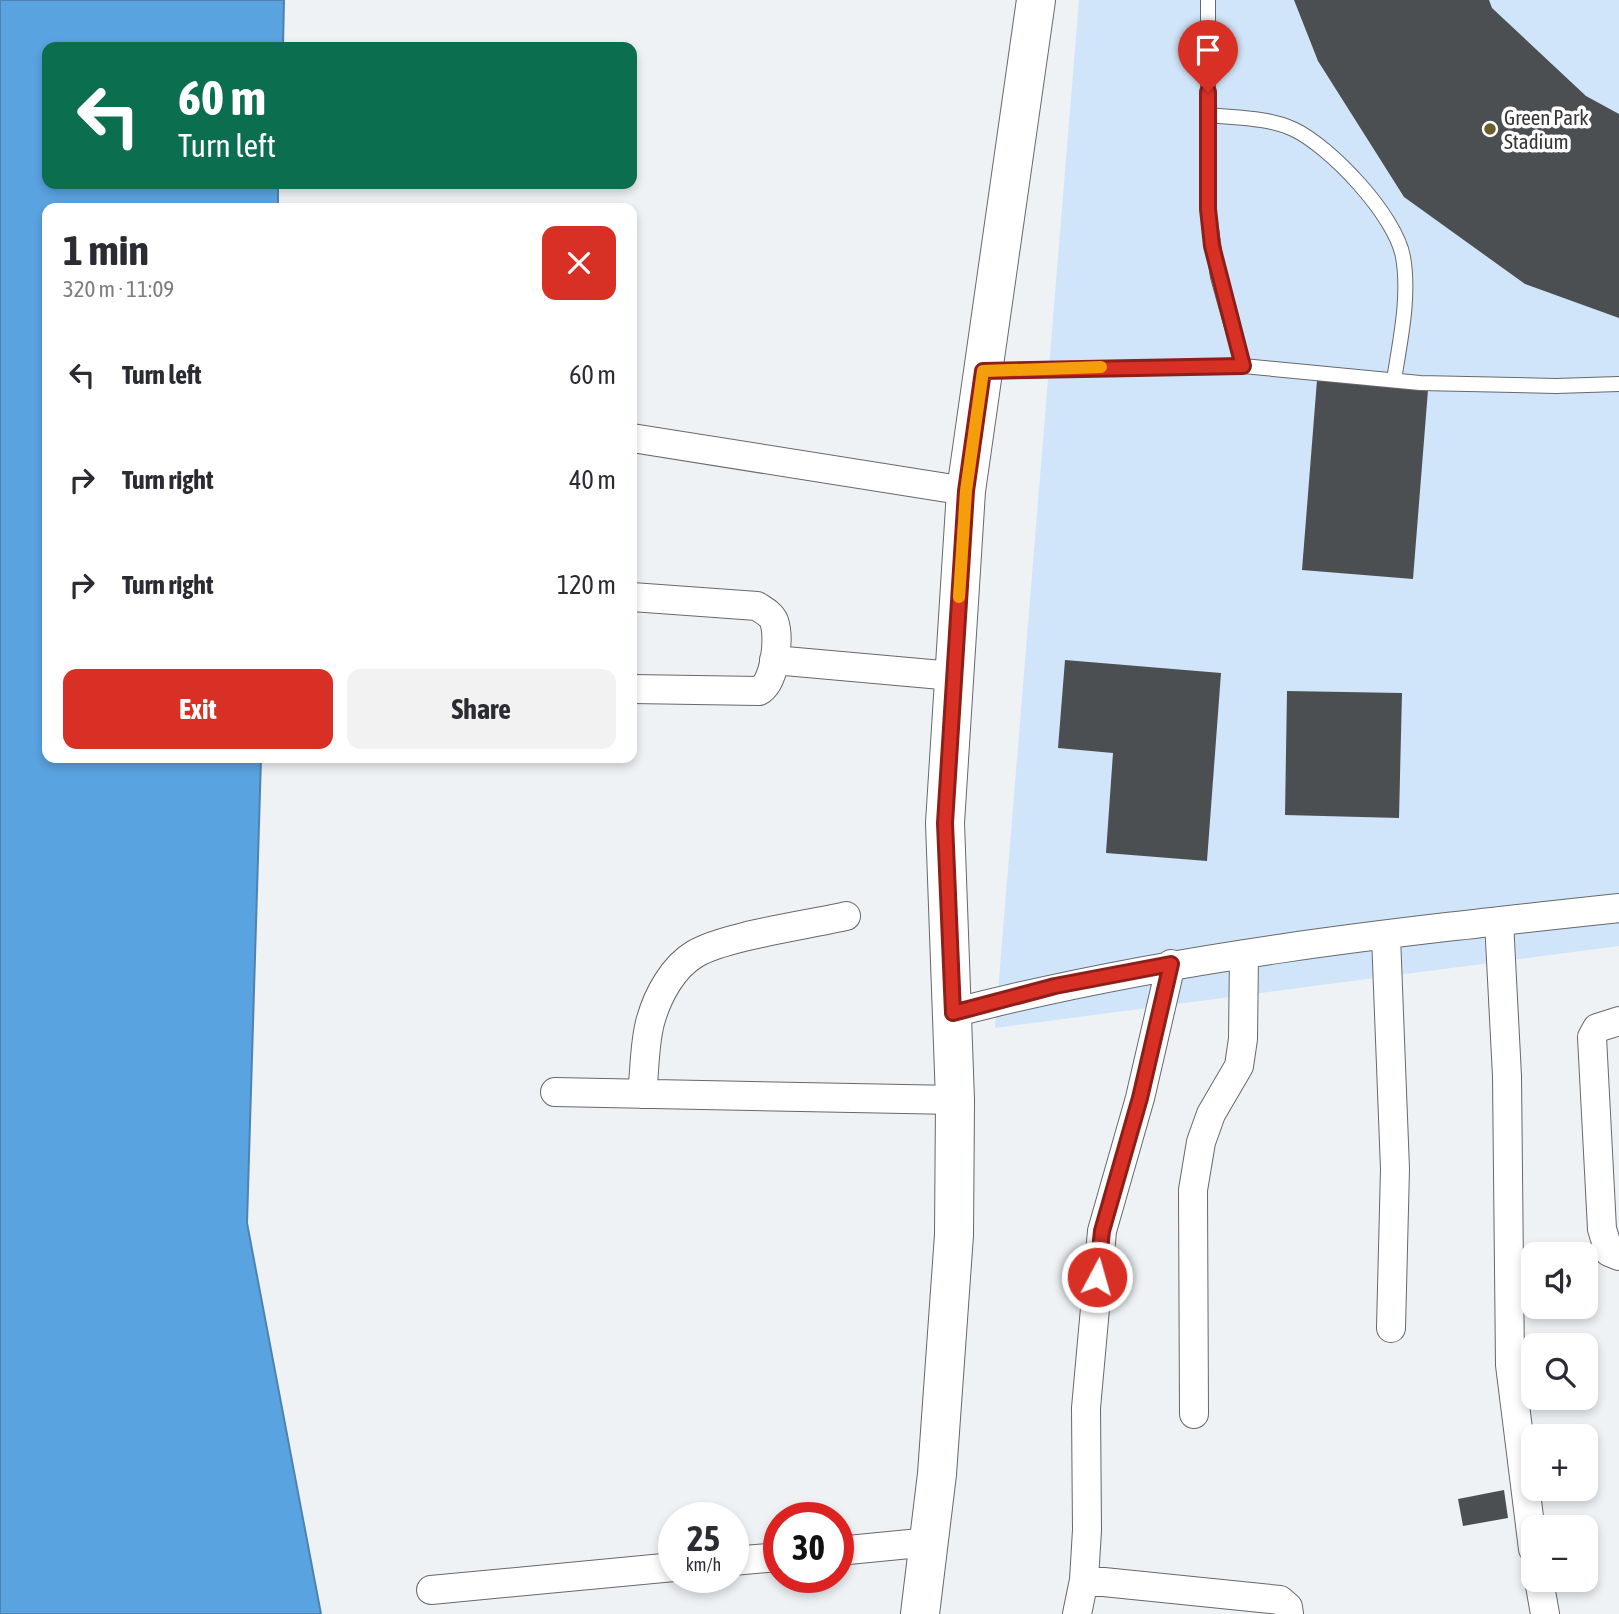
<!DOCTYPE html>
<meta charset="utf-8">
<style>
body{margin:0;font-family:"Asap Condensed",sans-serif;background:#f2f2f3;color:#2b2b33;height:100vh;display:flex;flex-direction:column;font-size:26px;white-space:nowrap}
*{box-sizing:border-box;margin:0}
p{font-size:23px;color:#7c7c81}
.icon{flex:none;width:38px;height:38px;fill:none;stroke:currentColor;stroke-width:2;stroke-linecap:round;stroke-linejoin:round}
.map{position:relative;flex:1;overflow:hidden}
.drawer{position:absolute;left:42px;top:203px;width:595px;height:560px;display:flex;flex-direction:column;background:#fff;border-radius:14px;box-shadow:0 4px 10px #0003}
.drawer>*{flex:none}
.hud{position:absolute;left:42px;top:42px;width:595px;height:147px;border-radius:14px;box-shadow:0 4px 10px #0003;background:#0b6e4f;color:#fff;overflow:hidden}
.buttons{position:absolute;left:1521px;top:1242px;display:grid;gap:14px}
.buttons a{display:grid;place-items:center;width:77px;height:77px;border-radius:14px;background:#fff;box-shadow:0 4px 10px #0003;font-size:35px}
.speed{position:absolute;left:658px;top:1502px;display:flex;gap:14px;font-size:35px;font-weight:700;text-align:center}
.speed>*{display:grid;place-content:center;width:91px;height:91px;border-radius:50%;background:#fff;box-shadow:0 4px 10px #0003;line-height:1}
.speed small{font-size:18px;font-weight:400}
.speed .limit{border:10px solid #d22;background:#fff;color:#111}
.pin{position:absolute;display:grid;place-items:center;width:60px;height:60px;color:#fff;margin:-72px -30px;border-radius:50% 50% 50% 0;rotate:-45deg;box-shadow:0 0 7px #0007}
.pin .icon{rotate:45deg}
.me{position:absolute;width:77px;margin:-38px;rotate:6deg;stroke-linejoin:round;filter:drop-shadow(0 0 5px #0008)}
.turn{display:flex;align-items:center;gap:24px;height:147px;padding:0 21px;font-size:32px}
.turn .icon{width:91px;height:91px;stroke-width:2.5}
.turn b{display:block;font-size:49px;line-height:60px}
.round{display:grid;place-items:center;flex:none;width:74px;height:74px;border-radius:14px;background:#f2f2f3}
.headline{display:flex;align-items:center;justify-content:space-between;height:119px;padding:0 21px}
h1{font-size:42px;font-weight:700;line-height:52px}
.button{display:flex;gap:14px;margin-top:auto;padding:14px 21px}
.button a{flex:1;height:80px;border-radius:14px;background:#d93025;color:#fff;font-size:28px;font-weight:700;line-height:80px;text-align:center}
.button a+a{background:#f2f2f3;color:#2b2b33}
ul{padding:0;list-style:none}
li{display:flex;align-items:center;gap:21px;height:105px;padding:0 21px}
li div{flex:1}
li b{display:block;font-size:26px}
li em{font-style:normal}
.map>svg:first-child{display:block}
</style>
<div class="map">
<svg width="1619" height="1614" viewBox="0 0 1619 1614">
<rect width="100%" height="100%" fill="#eef2f5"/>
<path fill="#d0e5f9" d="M1079 0H1619V946L995 1028Z"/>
<path fill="#5aa3e1" stroke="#4f82ae" stroke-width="2" d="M0 0H284L283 47H47V184H278V208H47V758H261L247 1223 321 1614H0Z"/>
<path fill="#4c4f52" d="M1294 0H1489L1492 8 1586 96 1619 114V318L1525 284 1404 197 1318 61Z
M1317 380 1428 390 1413 579 1302 570Z
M1065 660 1221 673 1207 861 1106 853 1113 753 1058 748Z
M1287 691 1402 693 1399 818 1285 815Z
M1504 1490 1508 1518 1463 1526 1458 1499Z"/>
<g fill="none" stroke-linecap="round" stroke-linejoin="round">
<g stroke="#66686b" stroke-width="16">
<path id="lane" d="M1208 0V209L1218 277 1243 366
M1208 115C1235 118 1267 117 1293 129 1330 146 1396 216 1403 257 1410 297 1400 341 1394 380
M984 371 1243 366 1420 383 1556 386 1619 384"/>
</g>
<g stroke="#66686b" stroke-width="30">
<path id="street" d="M632 438 966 491
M632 597 757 606C763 610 771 614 774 621 780 638 775 683 759 691L632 689
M774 660 953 676
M1499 921 1507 1076 1510 1365 1533 1549
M1386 936 1395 1169 1391 1328
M953 1013C1170 956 1395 932 1619 908
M1619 1021 1597 1028 1592 1037 1602 1229 1609 1252 1619 1256
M555 1092 955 1100
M642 1094C645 1070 644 1042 651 1019 658 995 673 967 695 954 725 936 808 925 846 916
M1194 1414 1193 1190 1201 1142 1211 1114 1239 1066 1243 1039 1244 954
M838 1551 930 1542
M733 1561 779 1557
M1084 1580 1280 1600 1288 1607 1289 1614
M1539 1580 1545 1614
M431 1590 674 1567
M1077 1614 1084 1580 1087 1530 1086 1408 1102 1231 1140 1098 1171 964"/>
</g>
<g stroke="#66686b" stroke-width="40">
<path id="secondary" d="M920 1614 937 1474 954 1235 955 1100 945 823 966 491 1036 0"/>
</g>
<use href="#lane" stroke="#fff" stroke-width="14"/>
<use href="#street" stroke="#fff" stroke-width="28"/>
<use href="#secondary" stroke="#fff" stroke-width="38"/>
</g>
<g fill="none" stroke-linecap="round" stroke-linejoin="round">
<g stroke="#8d1f18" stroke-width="18">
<path id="route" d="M1097 1277 1102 1231 1140 1098 1171 964 1055 986 953 1013 945 823 966 491 983 371 1243 366 1212 246 1208 209V92"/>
</g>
<use href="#route" stroke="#d93025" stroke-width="12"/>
<path stroke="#f59e0b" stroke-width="12" d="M959 597 966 491 983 371 1101 367"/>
</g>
<circle fill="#6a5f2b" stroke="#fff" stroke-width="2.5" cx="1490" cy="129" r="7"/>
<g text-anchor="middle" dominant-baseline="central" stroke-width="7" stroke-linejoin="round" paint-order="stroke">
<g font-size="21" fill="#343537" stroke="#fff" text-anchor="start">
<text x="1504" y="117">Green Park<tspan x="1504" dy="24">Stadium</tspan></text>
</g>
</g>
</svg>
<div class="buttons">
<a><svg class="icon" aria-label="sound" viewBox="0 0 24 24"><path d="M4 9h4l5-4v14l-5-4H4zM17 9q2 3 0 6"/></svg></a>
<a><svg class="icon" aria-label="search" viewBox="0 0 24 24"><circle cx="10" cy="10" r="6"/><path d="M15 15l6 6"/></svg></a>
<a>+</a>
<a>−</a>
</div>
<div class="speed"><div>25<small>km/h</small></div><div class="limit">30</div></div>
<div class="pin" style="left:1208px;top:92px;background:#d93025"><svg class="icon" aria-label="arrive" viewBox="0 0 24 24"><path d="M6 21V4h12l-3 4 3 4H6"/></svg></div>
<svg class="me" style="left:1097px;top:1277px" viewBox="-20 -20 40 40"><circle r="17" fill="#d93025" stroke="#fff" stroke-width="3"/><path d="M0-11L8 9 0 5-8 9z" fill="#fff"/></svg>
<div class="hud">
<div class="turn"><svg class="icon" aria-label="left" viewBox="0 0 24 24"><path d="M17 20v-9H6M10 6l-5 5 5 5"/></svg><div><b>60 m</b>Turn left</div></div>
</div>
<section class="drawer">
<div class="headline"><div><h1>1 min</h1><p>320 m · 11:09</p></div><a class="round" style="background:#d93025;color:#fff"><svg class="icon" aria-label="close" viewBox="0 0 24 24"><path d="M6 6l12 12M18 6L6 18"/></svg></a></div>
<ul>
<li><svg class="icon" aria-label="left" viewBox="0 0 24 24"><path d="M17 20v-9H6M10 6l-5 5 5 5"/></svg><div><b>Turn left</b></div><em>60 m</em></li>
<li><svg class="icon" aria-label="right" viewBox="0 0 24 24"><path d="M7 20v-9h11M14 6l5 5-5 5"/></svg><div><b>Turn right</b></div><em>40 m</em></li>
<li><svg class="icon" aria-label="right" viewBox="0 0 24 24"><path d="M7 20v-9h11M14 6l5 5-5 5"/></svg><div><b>Turn right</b></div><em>120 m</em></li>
</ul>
<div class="button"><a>Exit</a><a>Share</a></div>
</section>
</div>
